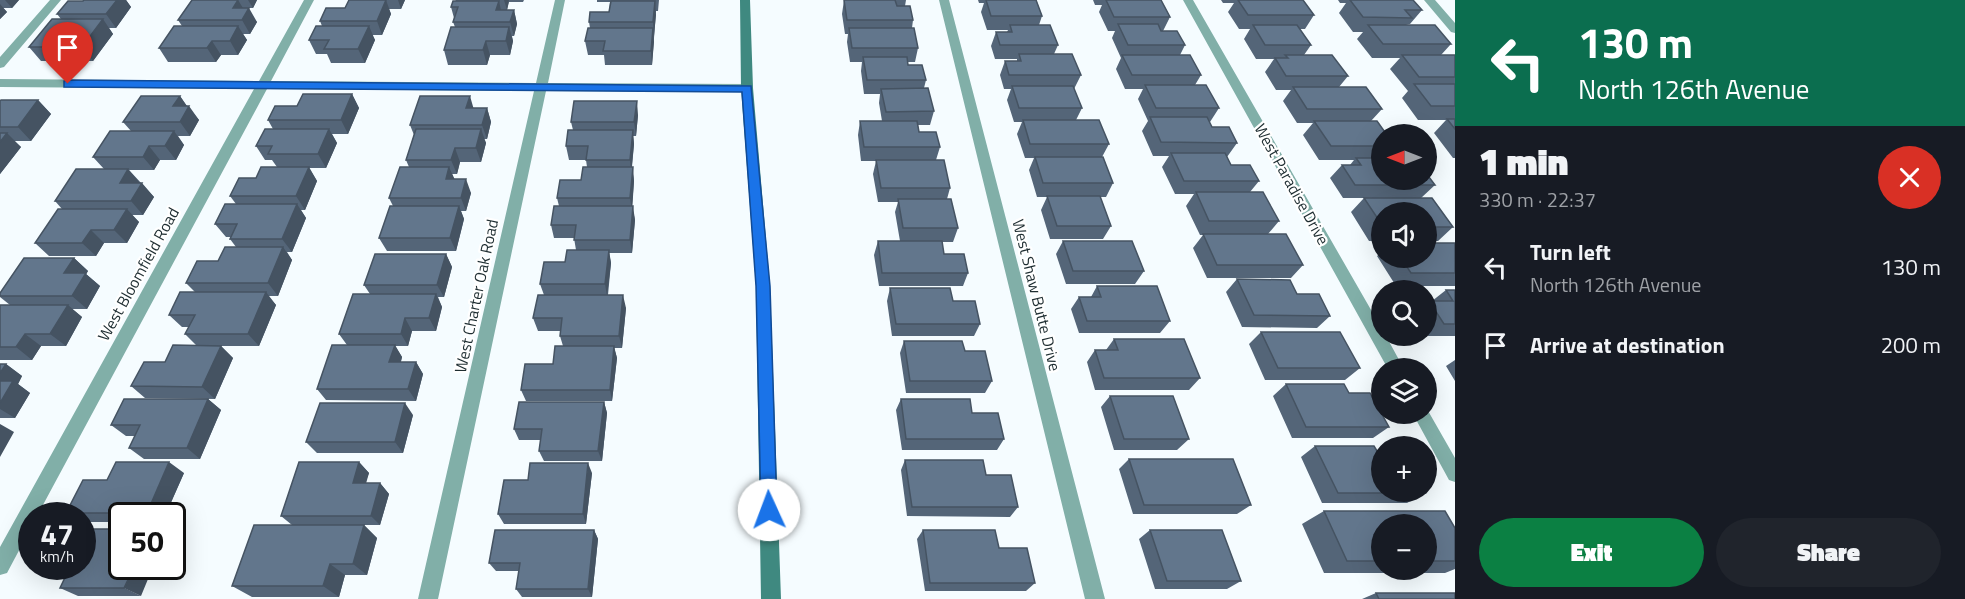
<!DOCTYPE html>
<meta charset="utf-8">
<style>
body{margin:0;font-family:"Titillium Web",sans-serif;background:#20242c;color:#f1f3f6;height:100vh;display:flex;flex-direction:column;font-size:22px;white-space:nowrap}
*{box-sizing:border-box;margin:0}
p{font-size:20px;color:#9ea1a6}
.icon{flex:none;width:33px;height:33px;fill:none;stroke:currentColor;stroke-width:2;stroke-linecap:round;stroke-linejoin:round}
.map{position:relative;flex:1;overflow:hidden}
.details{display:flex;flex-direction:column;background:#171b24;width:510px}
.details>*{flex:none}
.guide{background:#0b6e4f;color:#fff;overflow:hidden}
.needle{width:39px;rotate:270deg}
.buttons{position:absolute;left:1371px;top:124px;display:grid;gap:12px}
.buttons a{display:grid;place-items:center;width:66px;height:66px;border-radius:50%;background:#171b24;box-shadow:0 6px 24px #0002;font-size:30px}
.speed{position:absolute;left:18px;top:502px;display:flex;gap:12px;font-size:30px;font-weight:700;text-align:center}
.speed>*{display:grid;place-content:center;width:78px;height:78px;border-radius:50%;background:#171b24;box-shadow:0 6px 24px #0002;line-height:1}
.speed small{font-size:15px;font-weight:400}
.speed .limit{border:3px solid #111;border-radius:9px;background:#fff;color:#111}
.pin{position:absolute;display:grid;place-items:center;width:51px;height:51px;color:#fff;margin:-62px -26px;border-radius:50% 50% 50% 0;rotate:-45deg;box-shadow:0 0 6px #0007}
.pin .icon{rotate:45deg}
.me{position:absolute;width:66px;margin:-33px;rotate:358deg;stroke-linejoin:round;filter:drop-shadow(0 0 4px #0008)}
.turn{display:flex;align-items:center;gap:21px;height:126px;padding:0 24px;font-size:27px}
.turn .icon{width:78px;height:78px;stroke-width:2.5}
.turn b{display:block;font-size:42px;line-height:51px}
.round{display:grid;place-items:center;flex:none;width:63px;height:63px;border-radius:32px;background:#20242c}
.summary{display:flex;align-items:center;justify-content:space-between;height:102px;padding:0 24px}
h1{font-size:36px;font-weight:800;line-height:45px}
.action{display:flex;gap:12px;margin-top:auto;padding:12px 24px}
.action a{flex:1;height:69px;border-radius:36px;background:#0b8043;color:#fff;font-size:24px;font-weight:800;line-height:69px;text-align:center}
.action a+a{background:#20242c;color:#f1f3f6}
ul{padding:0;list-style:none}
li{display:flex;align-items:center;gap:18px;height:78px;padding:0 24px}
li div{flex:1}
li b{display:block;font-size:22px}
li em{font-style:normal}
main{display:flex;flex:1;min-height:0}
.map>svg:first-child{display:block}
</style>
<main>
<div class="map">
<svg width="1455" height="599" viewBox="0 0 1455 599">
<rect width="100%" height="100%" fill="#f5fcff"/>
<g fill="none" stroke-linecap="round" stroke-linejoin="round">
<path fill="#81afa8" fill-rule="evenodd" d="M50 0H61L4 67 0 68V57Z
M304 0H314L271 81 536 83 555 0H565L548 83 747 84 753 88 747 92 546 91 438 599H418L534 91 267 89 37 516H32V526L7 573 0 575V547L254 89 0 87V79L259 81Z
M939 0H949L1105 599H1085Z
M1183 0H1193L1382 329V336H1386L1404 369H1388Z
M1424 0H1435L1455 23V33L1451 32Z
M1427 409 1455 458V482L1449 480 1413 414H1426Z"/>
<path fill="#3f8980" fill-rule="evenodd" d="M740 0H750L753 88 770 286 781 599H761L756 286 741 88Z"/>
</g>
<path fill="#546578" fill-rule="evenodd" d="M0 0H19L12 8H3L7 12 0 19Z
M84 0H126L131 7 116 28H109L113 34 93 61H41L29 47 61 19 57 14Z
M192 0H257L253 8H243L257 22 250 34H243L247 40 238 55H221L216 62H168L159 48 182 26 178 20Z
M343 0H405L401 9H389L391 14 382 35H372L375 40 365 63H331L327 54H316L309 40 322 26 320 21 345 8 349 0Z
M456 0H524L523 2H509L507 10H514L517 24 514 36H512L513 41 510 55H490L487 65H448L444 50 455 27 453 22 454 18 451 7Z
M597 0H659L658 11H656L652 65H605L604 55H588L585 41 590 28 589 22 609 12 610 2H597Z
M844 0H906L905 6H897L913 20 912 28 918 48 915 62H908V65L926 80 924 88 934 111 930 125H918L919 132 940 147 936 160 950 188 947 199 958 228 953 242H942L944 254 968 273 963 286H879L874 255 878 241H900L895 212 898 202H878L873 174 876 161H861L858 135 860 121H882L879 103 880 94H864L861 71 862 62H850L847 42 848 34H845L842 14Z
M978 0H1037V2L1042 16 1039 25 1058 45 1054 54 1081 75 1074 89 1082 108 1076 120 1109 144 1102 157 1113 183 1106 197H1100L1111 226 1103 239H1050L1041 210 1047 197H1037L1029 170 1034 158H1025L1017 134 1022 122H1014L1007 100 1011 89H1004L1000 75 1005 61H1017V59H995L991 46 996 32H1007L1008 30H987L981 12 984 3H979Z
M1093 0H1161L1170 17 1163 31H1161L1185 45 1180 55 1201 75 1195 85 1219 108 1210 122H1209L1212 127 1237 143 1227 157 1231 165 1259 181 1250 192 1279 221 1268 234 1303 265 1291 278H1207L1193 248 1203 235H1200L1186 206 1194 194H1175L1162 167 1169 156H1153L1142 131 1148 121 1138 99 1143 89H1125L1116 69 1121 58 1112 38 1115 31H1108L1099 12 1102 5H1095Z
M1221 0H1303L1314 15 1305 29H1299L1311 45 1304 55 1348 76 1339 87 1382 109 1371 121 1382 135V180L1435 185 1421 198H1343L1330 178 1342 165H1350L1354 160H1319L1303 135 1313 123H1297L1283 101 1291 90H1276L1265 72 1274 59H1256L1244 39 1250 29H1239L1228 12 1234 3H1223Z
M1338 0H1413L1422 10 1410 24 1406 25 1451 44 1441 55H1455V158H1453L1434 133 1446 120H1418L1402 98 1408 91 1390 69 1400 58H1372L1357 39 1363 32H1353L1339 13 1346 3H1340Z
M352 94 359 108 348 134H332L337 143 326 168H309L317 181 305 210H301L306 218 292 252H287L292 260 278 296H268L276 305 259 346H221L233 358 215 399 145 398 131 386 165 362 197 346 185 334 189 327H182L169 315 195 292 186 283 218 261 236 247 230 239 231 237H226L215 224 236 204 230 196 256 178 277 167 272 160H265L256 146 273 129 268 120 297 106Z
M180 96 187 106 199 120 190 136H178L184 145 176 160H160L154 170H129L154 197 143 215H132L139 222 127 243H104L96 256H49L35 243 62 209 55 201 104 169 93 157 131 131 123 122Z
M38 100 51 114 31 141H14L21 147 0 174V101Z
M473 108H487L491 122 487 139H484L486 143 481 162H460L457 174H452L454 179 471 193 466 211H461L464 219 456 251H387L379 238 393 206 389 198 409 167 406 160 414 135 410 125Z
M638 115 636 136H633L634 144 632 167 634 181 632 206 635 220 632 253H609L611 263 608 295 626 308 622 348H614L617 358 612 401H526L521 390 553 364 563 346 560 336V331H538L533 318 544 295 540 284 565 262 576 250 574 238H554L551 225 559 206 557 198 581 180 587 167 586 160H569L566 146 573 130 571 122Z
M1364 198H1432L1453 227 1438 241H1426V213H1382V241H1369L1351 212Z
M1063 241 1144 271 1135 284H1066L1056 254Z
M1455 243V286H1396L1377 256 1382 252V258H1426Z
M446 254 452 267 444 297H438L442 307 436 331H412L408 346H395L402 357 401 362H416L423 374 416 401 326 400 317 389 347 345 339 334 370 294 364 285Z
M74 258 88 271 86 274 100 286 87 309H72L82 317 66 346H41L32 360H0V305H10L0 297V293Z
M1237 279 1297 294 1330 316 1317 328 1242 327 1226 292Z
M1097 286 1170 321 1160 333H1079L1071 309 1079 297H1091Z
M890 288 953 301 980 324 974 336H892L887 301Z
M1446 290H1455V336H1428L1426 334V304L1429 301H1432Z
M1261 332 1360 368 1345 380H1265L1249 344Z
M1114 339 1200 378 1189 390H1095L1087 362 1095 350H1106Z
M904 341 965 351 992 381 985 393H906L900 353Z
M1455 360V381L1446 366Z
M0 364H6L22 376 18 384 30 393 15 418H0Z
M1286 384 1349 393 1389 427 1373 438H1292L1273 396Z
M1110 396 1189 439 1177 450H1114L1101 407Z
M208 399 221 410 200 459H144L129 448 135 436H126L111 425Z
M901 399 1004 439 997 450H902L896 410Z
M604 402 607 413 602 461H544L539 451 541 440H519L514 429Z
M413 415 403 453H317L306 442Z
M1315 446 1382 492 1425 493 1407 503H1322L1301 457Z
M1129 459 1251 505 1237 514H1133L1119 469Z
M905 460 1018 507 1010 517 907 516 901 470Z
M359 462 369 473 365 483H380L389 494 380 525H364L377 538 367 575H345L339 597H252L232 586 292 525 281 516Z
M184 473 165 516H122V522H83L82 516H71L66 513 107 480Z
M592 473 586 524H504L498 514 528 480Z
M1324 511 1455 528V569L1445 573H1324L1302 524ZM1382 525H1426V570H1382Z
M594 530 598 539 592 597H522L516 589 519 571H496L489 563Z
M923 530 999 548 1035 583 1026 591H925L917 539Z
M1150 530 1241 581 1227 589H1155L1139 539Z
M60 567H82L141 596H78L60 588 70 567Z
M1376 593 1455 599H1362Z"/>
<path fill="#455362" d="M5 0H19L12 8Z
M117 0H126L131 7 116 28 106 14Z
M238 0 246 13 249 8 257 22 250 34 242 20 233 8Z
M248 0H257L253 8Z
M386 0 391 14 382 35 377 21Z
M398 0H405L401 9Z
M504 0H509L507 10Z
M499 1 502 15 496 10Z
M655 1 656 15 654 36 653 22Z
M0 4 7 12 0 19Z
M514 10 517 24 514 36 510 22Z
M103 19 113 34 93 61 82 47Z
M238 26 247 40 238 55 230 41Z
M369 26 375 40 365 63 358 49Z
M509 27 513 41 510 55 506 41Z
M653 28 654 42 652 65 651 51Z
M212 41 221 55 216 62 207 48Z
M486 41 490 55 487 65 483 50Z
M352 94 359 108 348 134 341 120Z
M180 96 188 108 189 106 199 120 190 136 180 122 173 106Z
M470 96 474 110 466 108Z
M38 100 51 114 31 141 18 127Z
M637 101 638 115 636 136 634 122Z
M487 108 491 122 487 139 482 125Z
M329 129 337 143 326 168 318 154Z
M481 129 486 143 481 162 476 148Z
M633 130 634 144 631 174 630 160Z
M174 131 184 145 176 160 165 146Z
M7 133 21 147 0 174V142Z
M149 146 160 160 154 170 143 157Z
M455 148 460 162 457 174 451 160Z
M309 167 317 181 305 210 296 196Z
M449 167 455 180 446 179Z
M633 167 634 181 632 212 630 198Z
M128 169 140 183H120Z
M466 179 471 193 466 211 461 198Z
M142 183 154 197 143 215 131 201Z
M297 204 306 218 292 252 282 239Z
M459 206 464 219 456 251 450 238Z
M633 206 635 220 632 253 630 240Z
M127 209 139 222 127 243 114 230Z
M91 230 104 243 96 256 82 243Z
M283 247 292 260 278 296 268 283Z
M609 250 611 263 607 296 605 284Z
M446 254 452 267 444 297 437 285Z
M74 258 88 271 86 274 100 286 87 309 72 296 64 273Z
M266 292 276 305 259 346 248 334Z
M436 294 442 307 436 331 429 318Z
M623 295 626 308 622 348 619 336Z
M68 305 82 317 66 346 50 334Z
M405 318 412 331 408 346 401 334Z
M25 334 41 346 32 360 16 347Z
M395 345 402 357 397 374 389 362Z
M221 346 233 358 215 399 202 387Z
M614 346 617 358 612 401 610 390Z
M416 362 423 374 416 401 408 389Z
M6 364 22 376 18 384 30 393 15 418 0 409V373Z
M208 399 221 410 200 459 187 448Z
M604 402 607 413 602 461 598 451Z
M405 403 413 415 403 453 395 442Z
M0 424 14 432 0 457Z
M169 462 184 473 165 516H152L147 513Z
M359 462 369 473 363 494 353 483Z
M588 463 592 473 586 524 583 514Z
M380 483 389 494 380 525 371 516Z
M364 525 377 538 367 575 353 564Z
M594 530 598 539 592 597 588 589Z
M330 564 345 575 339 597 323 586Z
M134 567H153L141 596 124 588Z"/>
<path fill="#62768c" stroke="#455362" stroke-width="1.5" d="M84 0H117L106 14H57L68 1H83Z
M192 0H238L233 8H249L242 20H178Z
M349 0H386L377 21H320L326 8H345Z
M844 0H895L897 6H910L913 20H847Z
M986 0H1036L1042 16H991Z
M1106 0H1161L1170 17H1114Z
M1238 0H1303L1314 15H1248Z
M1350 0H1413L1422 10H1405L1412 18 1363 17Z
M453 1H499L496 10H514L510 22H453L458 7H451Z
M611 1H655L653 22H589L590 12H609Z
M52 19H103L82 47H29Z
M1118 24H1158L1161 31H1177L1185 45H1128Z
M1010 25H1050L1058 45H1000L996 32H1012Z
M1253 25H1297L1311 45H1265Z
M1368 25H1435L1451 44H1383Z
M174 26H238L230 41H212L207 48H159Z
M316 26H369L358 49H324L329 40H309Z
M451 27H509L506 41H486L483 50H444Z
M588 28H653L651 51H603L605 41H585Z
M849 28H914L918 48H852Z
M1019 54H1072L1081 75H1009L1005 61H1021Z
M1122 55H1190L1201 75H1132Z
M1285 55H1332L1348 76H1286L1275 58H1288Z
M1402 55H1455V77H1419Z
M863 57H907L908 65H922L926 80H867Z
M1414 84H1455V106H1431Z
M1145 85H1206L1219 108H1156Z
M1012 86H1073L1082 108H1019Z
M1293 87H1366L1382 109H1307Z
M928 88 934 111 886 112 881 89Z
M303 94H352L341 120H268L275 106H297Z
M141 96H180L173 106H189L180 122H123Z
M420 96H470L466 108H487L482 125H410Z
M1 100H38L18 127H0V101Z
M574 101H637L634 122H571Z
M1150 117H1207L1212 127H1229L1237 143 1161 142Z
M1447 119H1455V129Z
M1023 120H1099L1109 144H1030Z
M860 121H917L919 132H936L940 147H864Z
M1314 121H1377L1387 135H1382V146H1331Z
M265 129H329L318 154H268L272 146H256Z
M416 129H481L476 148H455L451 160H406Z
M568 130H633L630 160H586L588 146H566Z
M110 131H174L165 146H149L143 157H93Z
M0 133H7L0 142Z
M1171 153H1225L1231 165H1250L1259 181H1184Z
M1035 157H1103L1113 183H1043Z
M1356 158H1382V180H1426V173L1435 185H1355L1342 165H1361Z
M876 160H944L950 188H881Z
M261 167H309L296 196H230L239 178H256Z
M400 167H449L446 179H466L461 198H389Z
M583 167H633L630 198H557L560 180H581Z
M76 169H128L120 183H142L131 201H55Z
M1196 192H1263L1279 221H1209Z
M1047 196H1100L1111 226H1057Z
M1364 198H1432L1453 227H1426V213H1382V225Z
M898 199H951L958 228H903Z
M225 204H297L282 239H230L237 224H215Z
M390 206H459L450 238H379Z
M554 206H633L630 240H574L576 225H551Z
M58 209H127L114 230H91L82 243H35Z
M1203 234H1286L1303 265H1217Z
M878 241H942L944 254H964L968 273H882Z
M1063 241H1132L1144 271H1073Z
M1426 243H1455V273H1411L1401 258H1426Z
M225 247H283L268 283H186L197 261H218Z
M567 250H609L605 284H540L544 262H565Z
M375 254H446L437 285H364Z
M24 258H74L64 273H86L72 296H0V293Z
M1237 279 1290 280 1297 294H1319L1330 316 1254 315Z
M1097 286H1157L1170 321H1087L1079 297H1101Z
M890 288H950L953 301H975L980 324H896Z
M1446 290H1455V324H1444L1429 301H1453Z
M180 292H266L248 334H185L195 315H169Z
M353 294H436L429 318H405L401 334H339Z
M538 295H623L619 336H560L562 318H533Z
M0 305H68L50 334H25L16 347H0Z
M1261 332H1340L1360 368H1278Z
M1114 339H1184L1200 378H1104L1095 350H1118Z
M904 341H962L965 351H985L992 381H910Z
M173 345 221 346 202 387 131 386 144 362H165Z
M332 345H395L389 362H416L408 389H317Z
M555 346H614L610 390H521L525 364H553Z
M0 364H6L0 373Z
M0 381H13L0 403Z
M1286 384H1344L1349 393H1370L1389 427H1306Z
M1110 396H1173L1189 439H1124Z
M124 399H208L187 448H129L140 425H111Z
M901 399H970L972 413H998L1004 439H906Z
M519 402H604L598 451H539L542 429H514Z
M320 403H405L395 442H306Z
M1315 446H1374L1382 459V492H1424L1425 493H1338Z
M1129 459H1233L1251 505H1144Z
M905 460H983L986 475H1011L1018 507H912Z
M116 462H169L147 513H66L83 480H107Z
M299 462H359L353 483H380L371 516H281Z
M530 463H588L583 514H498L504 480H528Z
M1324 511H1445L1455 528V561H1426V525H1382V561H1347Z
M254 525H364L353 564H330L323 586H232Z
M82 529H122V567H134L124 588H60L70 567H82Z
M495 530H594L588 589H516L520 563H489Z
M923 530H995L999 548H1027L1035 583H930Z
M1150 530H1222L1241 581H1167Z
M1376 593H1455V599H1379Z"/>
<path fill="#1a73e8" stroke="#114b97" stroke-width="1.5" d="M68 80 751 86 770 286 777 510 775 515 769 517 763 515 761 510 756 286 742 92 64 87V81Z"/>
<g text-anchor="middle" dominant-baseline="central" stroke-width="4.5" stroke-linejoin="round" paint-order="stroke">
<g font-size="16" fill="#1e2d31" stroke="#fff">
<text transform="translate(1292 184) rotate(61)">West Paradise Drive</text>
<text transform="translate(138 274) rotate(-61)">West Bloomfield Road</text>
<text transform="translate(1037 295) rotate(76)">West Shaw Butte Drive</text>
<text transform="translate(476 296) rotate(-78)">West Charter Oak Road</text>
</g>
</g>
</svg>
<div class="buttons">
<a><svg class="needle" viewBox="-14 -14 28 28"><path d="M0-13l5 13h-10z" fill="#e53935"/><path d="M0 13l5-13h-10z" fill="#9ea1a6"/></svg></a>
<a><svg class="icon" aria-label="sound" viewBox="0 0 24 24"><path d="M4 9h4l5-4v14l-5-4H4zM17 9q2 3 0 6"/></svg></a>
<a><svg class="icon" aria-label="search" viewBox="0 0 24 24"><circle cx="10" cy="10" r="6"/><path d="M15 15l6 6"/></svg></a>
<a><svg class="icon" aria-label="layers" viewBox="0 0 24 24"><path d="M12 4l9 5-9 5-9-5zM3 14l9 5 9-5"/></svg></a>
<a>+</a>
<a>−</a>
</div>
<div class="speed"><div>47<small>km/h</small></div><div class="limit">50</div></div>
<div class="pin" style="left:68px;top:84px;background:#d93025"><svg class="icon" aria-label="arrive" viewBox="0 0 24 24"><path d="M6 21V4h12l-3 4 3 4H6"/></svg></div>
<svg class="me" style="left:769px;top:510px" viewBox="-20 -20 40 40"><circle r="19" fill="#fff"/><path d="M0-13L10 11 0 6-10 11z" fill="#1a73e8"/></svg>
</div>
<section class="details">
<div class="guide">
<div class="turn"><svg class="icon" aria-label="left" viewBox="0 0 24 24"><path d="M17 20v-9H6M10 6l-5 5 5 5"/></svg><div><b>130 m</b>North 126th Avenue</div></div>
</div>
<div class="summary"><div><h1>1 min</h1><p>330 m · 22:37</p></div><a class="round" style="background:#d93025;color:#fff"><svg class="icon" aria-label="close" viewBox="0 0 24 24"><path d="M6 6l12 12M18 6L6 18"/></svg></a></div>
<ul>
<li><svg class="icon" aria-label="left" viewBox="0 0 24 24"><path d="M17 20v-9H6M10 6l-5 5 5 5"/></svg><div><b>Turn left</b><p>North 126th Avenue</p></div><em>130 m</em></li>
<li><svg class="icon" aria-label="arrive" viewBox="0 0 24 24"><path d="M6 21V4h12l-3 4 3 4H6"/></svg><div><b>Arrive at destination</b></div><em>200 m</em></li>
</ul>
<div class="action"><a>Exit</a><a>Share</a></div>
</section>
</main>
